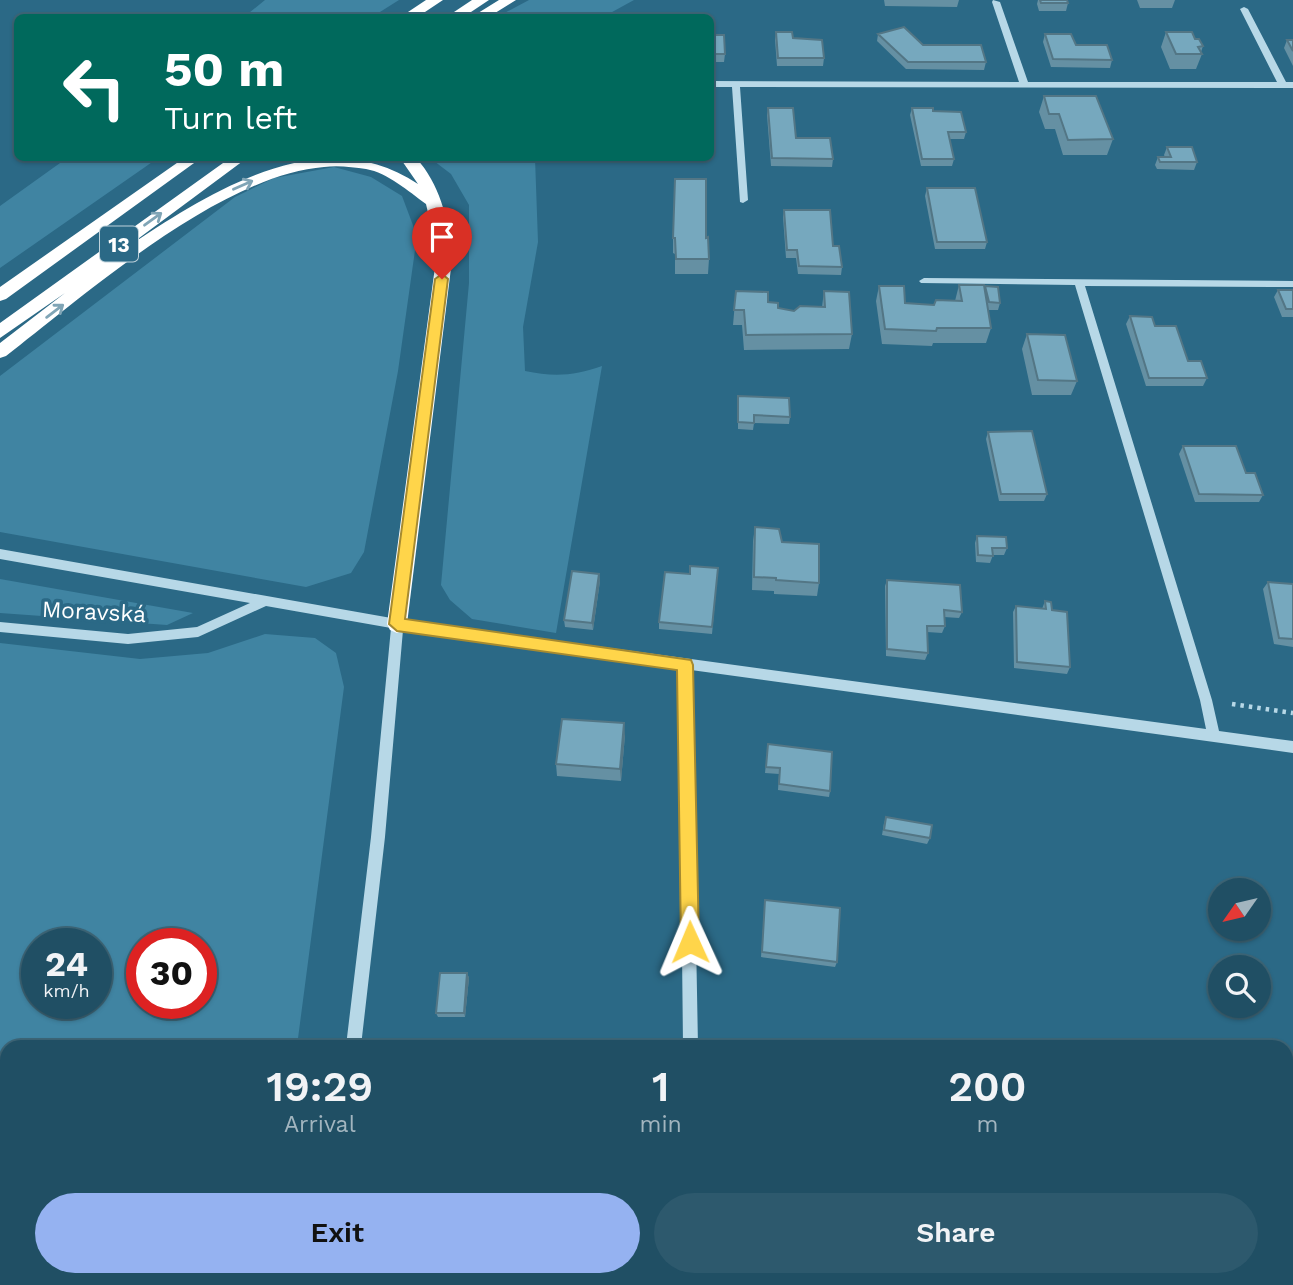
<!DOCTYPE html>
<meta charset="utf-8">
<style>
body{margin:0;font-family:"Work Sans",sans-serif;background:#2d596d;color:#f1f3f6;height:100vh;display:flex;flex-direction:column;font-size:26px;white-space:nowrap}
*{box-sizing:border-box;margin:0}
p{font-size:23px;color:#a2b5bf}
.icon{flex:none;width:38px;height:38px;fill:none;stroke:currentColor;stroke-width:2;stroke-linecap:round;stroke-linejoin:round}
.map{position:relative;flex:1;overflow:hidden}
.sheet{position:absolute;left:0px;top:1040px;width:1293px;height:247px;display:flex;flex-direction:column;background:#204f64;border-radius:21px 21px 0 0;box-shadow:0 2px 5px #0004,0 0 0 2px #3d6678}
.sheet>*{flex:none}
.hud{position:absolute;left:14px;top:14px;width:700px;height:147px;border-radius:10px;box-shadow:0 2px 5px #0004,0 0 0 2px #3d6678;background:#00695c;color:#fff;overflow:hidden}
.needle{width:46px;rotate:236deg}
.fabs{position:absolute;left:1208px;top:878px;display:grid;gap:14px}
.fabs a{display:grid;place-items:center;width:63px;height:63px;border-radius:50%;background:#204f64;box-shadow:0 2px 5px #0004,0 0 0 2px #3d6678;font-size:35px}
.speed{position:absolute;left:21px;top:928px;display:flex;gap:14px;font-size:35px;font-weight:700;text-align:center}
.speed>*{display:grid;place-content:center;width:91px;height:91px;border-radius:50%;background:#204f64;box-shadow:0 2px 5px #0004,0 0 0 2px #3d6678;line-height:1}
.speed small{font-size:18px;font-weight:400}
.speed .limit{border:10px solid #d22;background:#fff;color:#111}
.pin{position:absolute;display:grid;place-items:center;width:60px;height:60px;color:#fff;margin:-72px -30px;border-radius:50% 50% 50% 0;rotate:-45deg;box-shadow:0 0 7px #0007}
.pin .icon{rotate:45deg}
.me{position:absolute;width:77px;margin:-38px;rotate:359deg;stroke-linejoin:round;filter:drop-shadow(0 0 5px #0008)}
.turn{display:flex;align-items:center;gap:24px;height:147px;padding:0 35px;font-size:32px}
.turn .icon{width:91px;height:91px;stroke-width:2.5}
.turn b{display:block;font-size:49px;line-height:60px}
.eta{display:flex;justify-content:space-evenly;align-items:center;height:119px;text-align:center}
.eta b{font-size:42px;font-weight:600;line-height:49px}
.action{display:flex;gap:14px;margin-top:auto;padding:14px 35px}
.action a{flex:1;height:80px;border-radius:42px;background:#95b2f1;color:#111;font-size:28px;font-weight:600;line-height:80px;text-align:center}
.action a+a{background:#2d596d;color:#f1f3f6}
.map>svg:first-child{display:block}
</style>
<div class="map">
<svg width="1293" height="1285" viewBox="0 0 1293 1285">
<rect width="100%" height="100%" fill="#2b6986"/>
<path fill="#4084a2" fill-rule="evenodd" d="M265 0H399L372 17H244Z
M529 0H634L603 17H497Z
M67 158H158L0 268V206Z
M430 158H535L538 242 523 327 525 371C553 377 575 376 602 366L556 633 472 619 450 600 441 585 469 283V205L451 174Z
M334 167 371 177 402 196 417 236 398 371 364 552 351 573 306 587 0 532V376L235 197 274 178Z
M0 579 193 613 167 625 0 613Z
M265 634 315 638 336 653 344 687 297 1046H7V1279H280V1285H0V643L140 659 208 653ZM96 943V1003H37V943ZM201 943V1003H142V943Z"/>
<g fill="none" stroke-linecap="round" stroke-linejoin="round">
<path stroke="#b7d8e7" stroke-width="4.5" stroke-dasharray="3.5 5" stroke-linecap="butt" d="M1232 704 1293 713"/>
<path fill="#b7d8e7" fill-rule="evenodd" d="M993 0 1000 2 1028 82H1277L1240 9 1244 7 1248 9 1286 82H1293V88L740 87 748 200 743 203 740 202 732 87H710V81L1019 82 992 2Z
M924 278 1293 281V287L1085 286 1212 700 1219 731 1293 741V753L691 670 698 1046H683L679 668 403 630 385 837 361 1046H346L371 837 391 628 266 606 198 637 128 644 0 632V622L128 634 197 627 250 603 0 559V549L397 619 1206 729 1200 700 1075 285 921 283 919 281Z
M324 1279H340V1285H324Z
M686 1279H702V1285H686Z"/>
<path fill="#fff" fill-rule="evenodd" d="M426 0H443L416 18H399Z
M472 0H489L462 18H445Z
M499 0H516L487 18H470Z
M184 158H201L6 299 0 301V287Z
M230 158H247L127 247C210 192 322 119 418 184L400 158H416C440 184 447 218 453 252L407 624 404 630 397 633 390 630 387 624 437 252 426 204C408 191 388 173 366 169 353 167 337 165 324 167 221 175 86 294 6 356L0 358V343L65 293 0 338V323Z"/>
</g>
<path fill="#6590a3" d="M884 0H959L957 7 885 6Z
M1038 0H1067L1068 3 1066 11H1039L1037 4Z
M1137 0H1175L1172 8H1140Z
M776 32 824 58 823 66H777L775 40Z
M1166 32 1195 39 1203 46 1201 52 1202 54 1196 69H1170L1161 47Z
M878 34 986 62 984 70 906 69 877 41Z
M1045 34 1076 45 1112 60 1110 68 1051 67 1043 42Z
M710 35 725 54 724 62H710Z
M1287 40H1293V66L1284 48Z
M1044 96 1113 139 1107 155H1063L1055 129H1045L1039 112Z
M768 108 796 138 833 159 832 167 771 166 767 115Z
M912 108 933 111 966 132 964 139H949L954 159 952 166H921L910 115Z
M1167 147 1197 162 1194 170 1157 169 1155 165 1158 157H1165L1164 155Z
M927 188 987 242 985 249H935L925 196Z
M784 210 833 246 842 267 841 275 798 274 796 258H786L783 217Z
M673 238H706L709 259 708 274H675V254L673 253Z
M959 285 984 289 985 286 1000 303 998 310H988L991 328 986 343H933L932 346 882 344 876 301 879 286 905 303 934 305 955 301Z
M1278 290H1293V317H1282L1274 297Z
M736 291 768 302 778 308 794 311 822 307 824 291 852 334 849 349 744 350 742 325H733Z
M1130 316 1155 326 1188 361 1207 378 1203 386H1146L1126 324Z
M1027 334 1077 381 1071 395H1032L1022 349Z
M738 396 790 417 789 424 754 423 753 430 738 429Z
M988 432 1047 494 1044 501H999L986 439Z
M1183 446 1246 473 1263 495 1259 502H1195L1179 454Z
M755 527 782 542 819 583 817 596 774 594V591L752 590 753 541Z
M977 536 1007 548 1004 555H993L990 563 976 562 975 543Z
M718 568 712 634 659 629V622L690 574Z
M599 574 600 581 593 630 565 627 564 620Z
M887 580 962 612 959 618 944 617 945 626 942 633 927 632 928 653 925 660 886 656 885 586Z
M1268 582 1293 584V647L1274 644 1263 589Z
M1045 601 1052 610 1070 667 1067 674 1014 668 1013 612 1016 606 1042 609Z
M625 735 621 781 557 776 556 764Z
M768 744 830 791 829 797 778 790 779 774 765 773Z
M886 817 930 838 927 844 882 835 884 823Z
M765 900 837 962 835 967 761 957Z
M467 973 469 978 465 1017H438L436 1013Z"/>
<path fill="#537685" d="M599 574 600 581 593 630 592 623Z
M624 723 625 735 621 781 620 769Z
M467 973 469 978 465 1017 464 1013Z"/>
<path fill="#76a8be" stroke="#537685" stroke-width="2" d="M1040 0H1067L1068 3H1041Z
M904 27 923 45H981L986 62H908L878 34Z
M776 32H792L793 38 822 40 824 58H778Z
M1166 32H1192L1195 39H1199L1203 46 1198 47 1202 54H1176Z
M1045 34H1071L1076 45H1107L1112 60 1053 59Z
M710 35H724L725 54H710Z
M1287 40H1293V51Z
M1044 96H1096L1113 139 1068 140 1059 114H1049Z
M768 108H793L796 138H830L833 159 772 158Z
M912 108H933V111L961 112 966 132H948L954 159H922Z
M1167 147H1192L1197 162H1160L1158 157H1171Z
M675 179H706V238L708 237 709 259H676L675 238H673Z
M927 188H975L987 242H937Z
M784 210H830L833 246H839L842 267 799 266 797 250H787Z
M959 285H984L991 328H937L936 331 885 329 879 286H904L905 303 934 305 936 300 962 301Z
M985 286 998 287 1000 303 989 302Z
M1278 290H1293V309H1286Z
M736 291 768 292V302L778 303V308L794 311 800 306 825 307 824 291 849 292 852 334 746 335 744 310H734Z
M1130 316 1152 317 1155 326H1176L1188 361H1201L1207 378H1149Z
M1027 334 1065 335 1077 381 1038 380Z
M738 396 789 398 790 417 754 415V423L738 422Z
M1032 431 1047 494H1001L988 432Z
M1183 446H1236L1246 473H1255L1263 495 1199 494Z
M755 527 779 529 782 542 819 544V583L776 580V578L754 577Z
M977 536 1006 537 1007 548H992L993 556 978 555Z
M690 566 718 568 712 627 659 622 665 572 690 574Z
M572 571 599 574 592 623 564 620Z
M887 580 960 585 962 612 944 610 945 626H927L928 653 887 649Z
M1268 582 1293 584V639L1279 638Z
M1045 601 1051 602 1052 610 1067 612 1070 667 1017 662 1016 606 1046 609Z
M562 719 624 723 620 769 556 764Z
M768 744 832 752 830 791 779 784 780 768 766 767Z
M886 817 932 825 930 838 884 830Z
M765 900 840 908 837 962 762 952Z
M440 973H467L464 1013H436Z
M543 1279H614L626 1281V1285H543Z"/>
<defs><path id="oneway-shaft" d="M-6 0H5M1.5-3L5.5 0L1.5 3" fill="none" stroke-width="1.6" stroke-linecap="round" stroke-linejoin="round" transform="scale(1.75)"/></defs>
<g stroke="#80a5b6">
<use href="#oneway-shaft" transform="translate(243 185) rotate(-24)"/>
<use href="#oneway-shaft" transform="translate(153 219) rotate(-36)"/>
<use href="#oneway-shaft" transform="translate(55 311) rotate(-37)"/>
</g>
<path fill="#ffd54a" stroke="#a68a30" stroke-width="2" d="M442 274 448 279 405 619 691 660 693 665 699 942 697 948 690 951 683 948 681 942 677 670 397 631 389 624 435 279Z"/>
<g text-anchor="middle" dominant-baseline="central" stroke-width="7" stroke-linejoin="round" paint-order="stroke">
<rect fill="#2b6986" stroke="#bfd2db" stroke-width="2" x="100" y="226.5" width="38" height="35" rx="5"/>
<g font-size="21" font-weight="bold" fill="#fff">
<text x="119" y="244">13</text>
</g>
<g font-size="23" fill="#fff" stroke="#2b6986">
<text transform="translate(94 612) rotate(3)">Moravská</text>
</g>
</g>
</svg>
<div class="fabs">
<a><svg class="needle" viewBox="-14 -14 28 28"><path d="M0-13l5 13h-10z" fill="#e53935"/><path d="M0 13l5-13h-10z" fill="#a2b5bf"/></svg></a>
<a><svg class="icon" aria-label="search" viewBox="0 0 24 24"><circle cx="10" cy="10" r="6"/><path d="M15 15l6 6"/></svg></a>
</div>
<div class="speed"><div>24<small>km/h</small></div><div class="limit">30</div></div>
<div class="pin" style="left:442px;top:279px;background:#d93025"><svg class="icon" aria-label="arrive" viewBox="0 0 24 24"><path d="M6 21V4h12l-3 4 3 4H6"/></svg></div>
<svg class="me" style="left:690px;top:942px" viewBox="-20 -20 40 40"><path d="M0-17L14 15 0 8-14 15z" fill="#ffd54a" stroke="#fff" stroke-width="4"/></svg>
<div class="hud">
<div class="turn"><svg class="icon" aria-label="left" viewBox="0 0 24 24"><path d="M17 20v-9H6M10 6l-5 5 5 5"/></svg><div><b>50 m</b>Turn left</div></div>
</div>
<section class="sheet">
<div class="eta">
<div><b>19:29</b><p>Arrival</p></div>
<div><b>1</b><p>min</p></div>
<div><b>200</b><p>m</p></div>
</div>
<div class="action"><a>Exit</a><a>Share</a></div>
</section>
</div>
